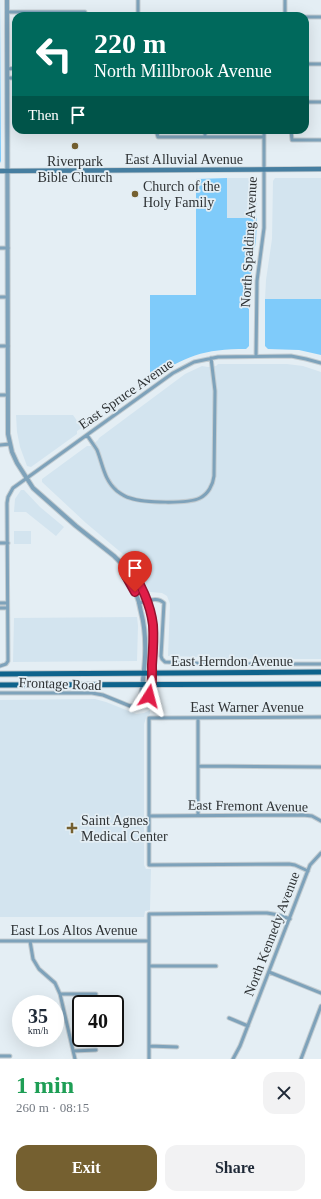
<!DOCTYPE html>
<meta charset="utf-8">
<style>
body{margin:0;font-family:"Times New Roman",serif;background:#f2f2f3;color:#1f2937;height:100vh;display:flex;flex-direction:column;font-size:15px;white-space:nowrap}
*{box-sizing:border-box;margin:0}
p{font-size:13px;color:#747a83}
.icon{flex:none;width:22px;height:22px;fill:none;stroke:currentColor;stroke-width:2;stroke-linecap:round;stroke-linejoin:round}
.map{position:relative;height:1059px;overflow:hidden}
.sheet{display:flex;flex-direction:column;background:#fff;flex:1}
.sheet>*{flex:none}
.guide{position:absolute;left:12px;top:12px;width:297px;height:122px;border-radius:12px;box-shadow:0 4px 16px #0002;background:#00695c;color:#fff;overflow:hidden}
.speed{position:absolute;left:12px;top:995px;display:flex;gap:8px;font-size:20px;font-weight:700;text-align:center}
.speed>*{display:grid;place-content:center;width:52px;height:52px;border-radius:50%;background:#fff;box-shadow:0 4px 16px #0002;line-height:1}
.speed small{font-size:10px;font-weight:400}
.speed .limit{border:2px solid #111;border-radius:6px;background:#fff;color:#111}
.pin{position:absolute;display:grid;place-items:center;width:34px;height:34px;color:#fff;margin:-41px -17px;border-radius:50% 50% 50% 0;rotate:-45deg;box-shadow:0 0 4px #0007}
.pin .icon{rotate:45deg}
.me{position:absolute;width:44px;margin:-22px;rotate:9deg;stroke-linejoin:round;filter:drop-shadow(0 0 3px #0008)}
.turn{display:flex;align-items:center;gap:14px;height:84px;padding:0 16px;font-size:18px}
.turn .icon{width:52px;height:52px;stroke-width:2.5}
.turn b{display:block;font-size:28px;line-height:34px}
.then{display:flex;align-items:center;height:38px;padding:0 16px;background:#0003;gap:8px;font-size:15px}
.round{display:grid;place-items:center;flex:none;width:42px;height:42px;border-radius:12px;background:#f2f2f3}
.overview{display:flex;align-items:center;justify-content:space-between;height:68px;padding:0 16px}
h1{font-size:24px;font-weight:800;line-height:30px;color:#1e9e55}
.primary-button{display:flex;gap:8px;margin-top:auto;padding:8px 16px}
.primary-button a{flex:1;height:46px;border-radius:12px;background:#756030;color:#fff;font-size:16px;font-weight:800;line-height:46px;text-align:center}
.primary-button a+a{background:#f2f2f3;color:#1f2937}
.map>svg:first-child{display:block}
</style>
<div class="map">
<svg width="321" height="1059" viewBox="0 0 321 1059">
<rect width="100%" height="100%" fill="#e4eef4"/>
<path fill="#d3e4ef" d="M227 178H254L257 181V218H227Z
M275 178H321V299H265L266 280 272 239 273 181Z
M218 364H287L303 366 321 372V659H219L198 657 168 656 170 604 167 596 162 593 150 592 138 571 124 555 86 523 42 482V479L87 446H91L98 440 99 438 185 374 202 366 208 367 216 366Z
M16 415H73L82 428 77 431V434L31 467 27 466 20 447 17 432Z
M21 490H24L40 507 64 527 56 536 26 512H14L15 499Z
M14 531H31V544H14Z
M137 617 138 626 137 661 13 662 14 618Z
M95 699 106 702 136 714 144 713 150 710V714L146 718 144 724V865L146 869H151L150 910 145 911 144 917H0V700Z"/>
<path fill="#7fcbfa" d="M0 0 1 161 0 163Z
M227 178V218H257L256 240 249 287V346L246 349C204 349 184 356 150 380V295H196V179Z
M265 299H321V355L299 350 268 349 265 346Z"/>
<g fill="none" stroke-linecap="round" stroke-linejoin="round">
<g stroke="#c3ccd1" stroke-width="5">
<path id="minor" d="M138 0V16
M7 12H85
M285 16V0
M305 17H321
M305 64H321
M8 69 16 68
M8 78H16
M305 102H321
M156 130 158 137H264
M291 130 292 140H321
M205 137V130
M0 248H8
M0 297H7
M0 346H8
M256 356 257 281 264 228V130
M0 395H7
M87 435C90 440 94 445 97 450 103 465 104 480 117 491 121 494 125 497 130 498 144 503 188 504 200 498 208 494 213 485 214 476L215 391 211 358
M0 445 10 444
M0 543H8
M0 603H7
M139 603C148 601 157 596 164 603L161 656 162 659 165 662 218 664H321
M0 608H7
M0 666 6 664 8 661 7 503 8 497 13 488 173 373 194 362 218 357 291 356 306 359 321 363
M0 693H92L103 695 130 706 140 704
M198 718V815
M199 766 321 767
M149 816 303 815 312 816 321 821
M308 871 295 865 289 864 149 865V718L321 717
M0 941H149
M30 941 33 959 39 969 55 983 60 994 75 1059
M149 966H216
M269 972 321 993
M60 994H96
M229 1018 248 1026
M149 1046 177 1047
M73 1051 96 1050
M0 1056H10
M149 1059V914L267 913 279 915 290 919
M233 1059 240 1046 310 865 321 853
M301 1059 321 1006"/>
</g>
<g stroke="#c3ccd1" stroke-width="6">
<path id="tertiary" d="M7 0 8 434 12 452 17 463 33 488 76 526 114 556 126 568 133 573 137 580 145 595 151 614 153 625 152 673 151 693 148 698 140 704
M126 568C127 577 131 583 135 591 138 598 140 605 141 612 149 642 144 673 140 704"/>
</g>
<g stroke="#c3ccd1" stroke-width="6">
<path id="secondary" d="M0 171 321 169"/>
</g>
<g stroke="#c3ccd1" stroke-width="7">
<path id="primary" d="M0 674 321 672
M0 685 321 684"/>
</g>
<use href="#minor" stroke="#7ea2ba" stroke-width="3"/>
<use href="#tertiary" stroke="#7ea2ba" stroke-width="4"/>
<use href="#secondary" stroke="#467ea0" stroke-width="4.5"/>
<use href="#primary" stroke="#0e638c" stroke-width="5"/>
</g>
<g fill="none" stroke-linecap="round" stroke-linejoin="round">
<g stroke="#92132f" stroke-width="10">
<path id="route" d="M135 592 126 576V568C141 578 151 608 153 625 154 639 153 652 152 665 152 675 153 687 149 696"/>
</g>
<use href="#route" stroke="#e11d48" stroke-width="7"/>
</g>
<g fill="#756030" stroke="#e4eef4" stroke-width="1.5">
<circle cx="75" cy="146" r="4"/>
<circle cx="135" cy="194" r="4"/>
<path d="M70 822h4v4h4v4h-4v4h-4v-4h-4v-4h4z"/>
</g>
<g text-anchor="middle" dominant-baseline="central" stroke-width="3.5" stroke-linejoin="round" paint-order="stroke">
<g font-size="14" fill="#2e3234" stroke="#e4eef4">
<text x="184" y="159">East Alluvial Avenue</text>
<text transform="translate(249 242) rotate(-87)">North Spalding Avenue</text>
<text transform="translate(126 394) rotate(-35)">East Spruce Avenue</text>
<text x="232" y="661">East Herndon Avenue</text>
<text transform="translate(60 684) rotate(2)">Frontage Road</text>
<text x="247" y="707">East Warner Avenue</text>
<text transform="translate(248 806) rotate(1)">East Fremont Avenue</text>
<text x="74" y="930">East Los Altos Avenue</text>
<text transform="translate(272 934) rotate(-69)">North Kennedy Avenue</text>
</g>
<g font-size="14" fill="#2e3234" stroke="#e4eef4" text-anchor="start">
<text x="75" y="161" text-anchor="middle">Riverpark<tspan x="75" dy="16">Bible Church</tspan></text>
<text x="143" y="186">Church of the<tspan x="143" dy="16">Holy Family</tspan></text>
<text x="81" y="820">Saint Agnes<tspan x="81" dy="16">Medical Center</tspan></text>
</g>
</g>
</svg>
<div class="speed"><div>35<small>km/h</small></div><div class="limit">40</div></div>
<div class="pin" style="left:135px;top:592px;background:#d93025"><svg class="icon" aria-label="arrive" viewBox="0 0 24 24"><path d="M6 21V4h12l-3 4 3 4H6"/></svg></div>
<svg class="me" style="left:149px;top:696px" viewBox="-20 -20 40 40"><path d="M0-17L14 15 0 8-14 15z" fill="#e11d48" stroke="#fff" stroke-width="4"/></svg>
<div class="guide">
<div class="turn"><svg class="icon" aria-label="left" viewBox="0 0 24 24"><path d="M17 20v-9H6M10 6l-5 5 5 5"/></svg><div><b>220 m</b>North Millbrook Avenue</div></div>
<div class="then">Then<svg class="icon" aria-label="arrive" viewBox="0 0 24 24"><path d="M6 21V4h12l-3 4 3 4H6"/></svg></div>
</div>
</div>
<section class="sheet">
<div class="overview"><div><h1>1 min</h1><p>260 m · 08:15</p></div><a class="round"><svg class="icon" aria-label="close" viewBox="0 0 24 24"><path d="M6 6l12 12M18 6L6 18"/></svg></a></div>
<div class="primary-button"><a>Exit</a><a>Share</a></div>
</section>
